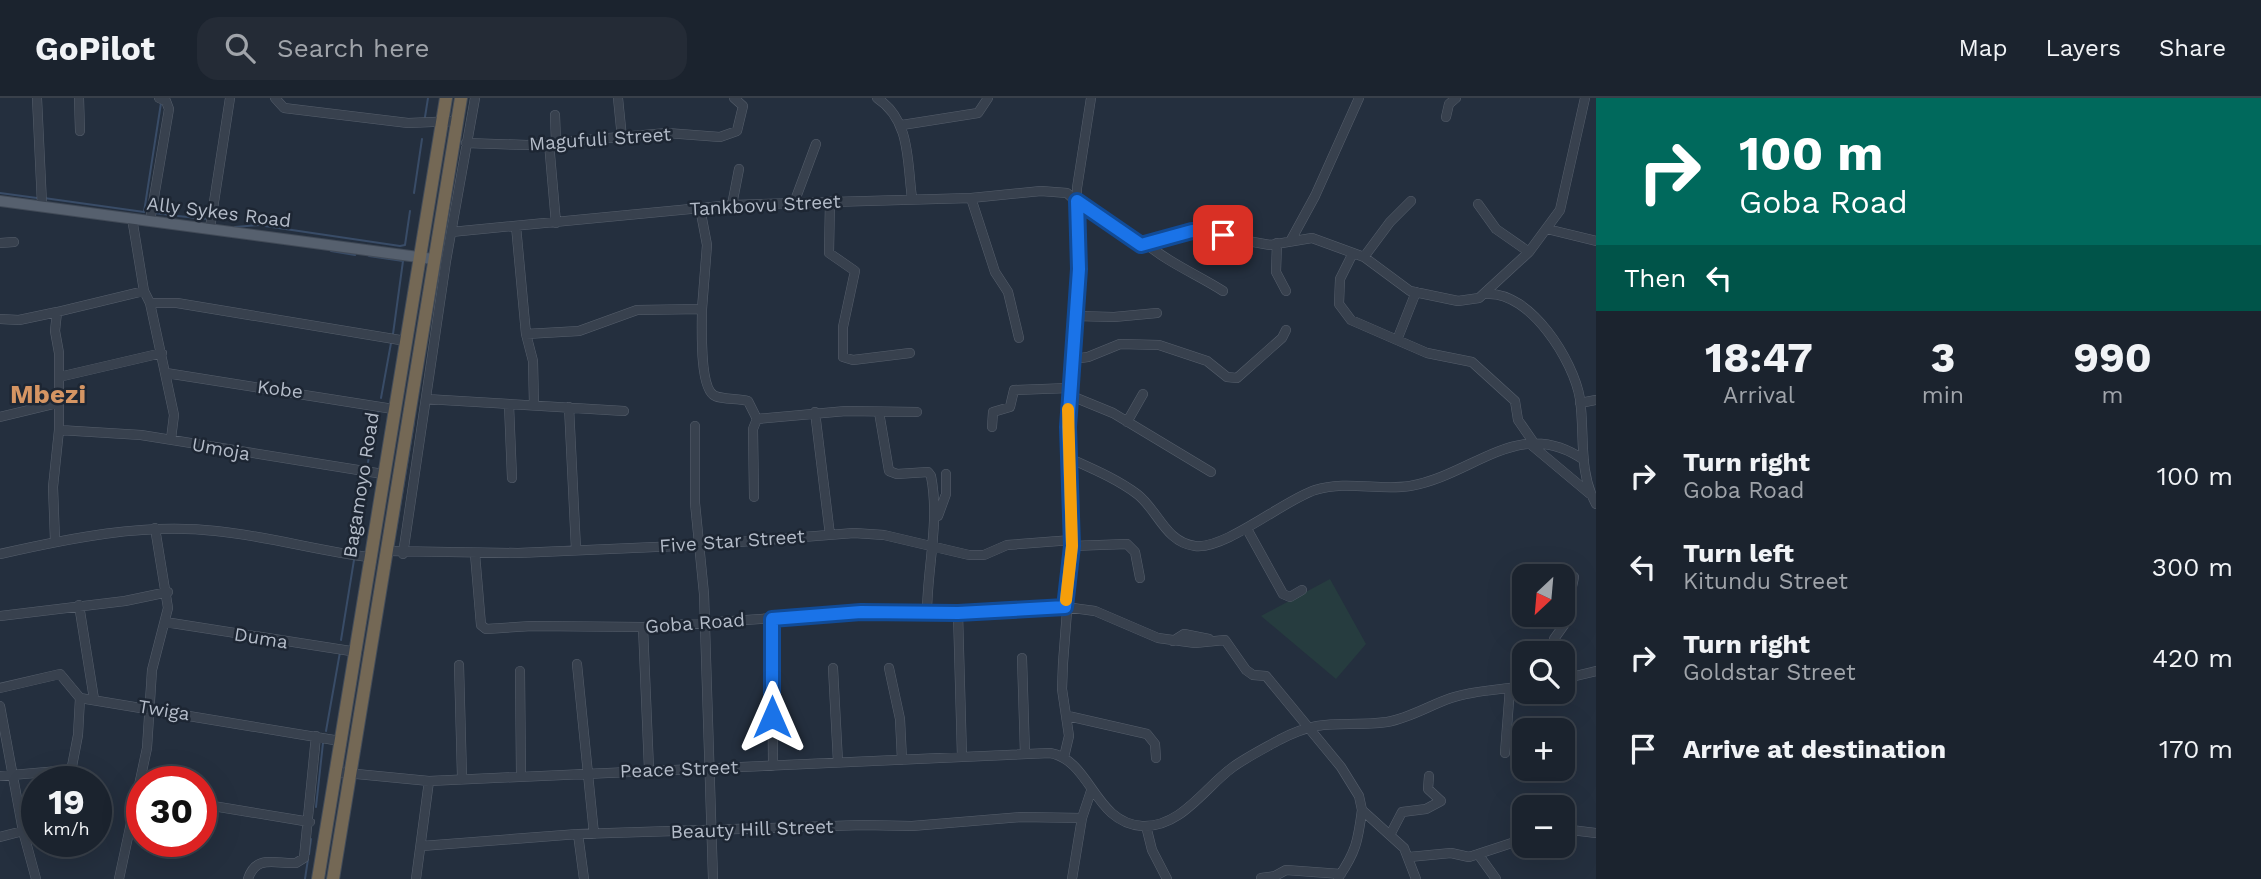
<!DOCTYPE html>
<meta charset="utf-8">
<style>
body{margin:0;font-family:"Work Sans",sans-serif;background:#242b36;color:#f1f3f6;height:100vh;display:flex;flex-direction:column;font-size:26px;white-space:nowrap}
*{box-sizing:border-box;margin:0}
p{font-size:23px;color:#a0a4aa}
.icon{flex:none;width:38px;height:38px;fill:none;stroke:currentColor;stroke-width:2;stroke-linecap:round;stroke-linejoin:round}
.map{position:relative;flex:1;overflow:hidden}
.sheet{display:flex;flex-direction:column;background:#1b232e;width:665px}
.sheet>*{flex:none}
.top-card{background:#00695c;color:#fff;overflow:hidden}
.needle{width:46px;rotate:206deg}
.tools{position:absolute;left:1512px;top:466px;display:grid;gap:14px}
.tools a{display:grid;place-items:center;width:63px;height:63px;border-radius:14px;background:#1b232e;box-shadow:0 7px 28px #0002,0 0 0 2px #39404a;font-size:35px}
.speed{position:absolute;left:21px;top:668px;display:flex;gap:14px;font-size:35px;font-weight:700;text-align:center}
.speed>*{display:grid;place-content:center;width:91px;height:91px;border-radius:50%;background:#1b232e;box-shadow:0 7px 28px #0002,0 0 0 2px #39404a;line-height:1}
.speed small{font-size:18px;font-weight:400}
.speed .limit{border:10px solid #d22;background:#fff;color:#111}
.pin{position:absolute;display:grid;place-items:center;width:60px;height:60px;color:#fff;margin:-30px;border-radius:14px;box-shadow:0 4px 10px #0006}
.me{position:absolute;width:77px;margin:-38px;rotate:0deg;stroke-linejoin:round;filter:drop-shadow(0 0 5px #0008)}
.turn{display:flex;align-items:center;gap:24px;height:147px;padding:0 28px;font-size:32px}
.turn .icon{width:91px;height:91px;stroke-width:2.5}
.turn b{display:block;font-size:49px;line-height:60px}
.then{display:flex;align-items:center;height:66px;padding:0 28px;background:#0003;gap:14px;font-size:26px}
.eta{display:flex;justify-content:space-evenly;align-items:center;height:119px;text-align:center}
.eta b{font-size:42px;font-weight:700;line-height:49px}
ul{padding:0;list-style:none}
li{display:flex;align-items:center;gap:21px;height:91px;padding:0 28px}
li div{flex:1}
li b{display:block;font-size:26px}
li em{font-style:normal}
header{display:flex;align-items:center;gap:42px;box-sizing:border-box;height:98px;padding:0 35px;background:#1b232e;border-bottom:2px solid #39404a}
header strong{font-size:33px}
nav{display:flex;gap:38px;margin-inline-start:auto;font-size:24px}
.search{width:490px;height:63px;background:#242b36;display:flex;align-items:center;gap:18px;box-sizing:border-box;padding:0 24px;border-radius:21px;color:#a0a4aa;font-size:26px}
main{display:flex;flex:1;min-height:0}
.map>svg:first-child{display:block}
</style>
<header>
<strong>GoPilot</strong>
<div class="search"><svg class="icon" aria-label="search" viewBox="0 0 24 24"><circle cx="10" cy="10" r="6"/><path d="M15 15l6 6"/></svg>Search here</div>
<nav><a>Map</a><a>Layers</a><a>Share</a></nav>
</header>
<main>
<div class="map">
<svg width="1596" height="781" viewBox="0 0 1596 781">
<rect width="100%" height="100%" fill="#242f3e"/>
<path fill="#263c3f" d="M1330 481 1366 546 1336 581 1261 518Z"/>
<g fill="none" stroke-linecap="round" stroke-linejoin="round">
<path stroke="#394c67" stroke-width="2" d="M425 19 428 0
M0 95 37 100
M414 95 422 41
M44 100 144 114 161 5
M155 115 171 117
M178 118 207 121
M265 128 400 148 405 147 410 113
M235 129 260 127
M331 153 355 157
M369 158 403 163 393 236
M381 300 391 245
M368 364 379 311
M396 432 414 324
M356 449 366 378
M341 542 354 462
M326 633 340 554
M316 709 323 645
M309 756 311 741
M305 781 308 761"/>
<g stroke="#565f6c" stroke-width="10">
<path id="minor" d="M37 0 42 106
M79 0 80 33
M275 0 284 10 408 25 457 23
M618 0 622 40
M877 0C911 22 907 64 912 100
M555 17 556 44
M1446 19 1449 6 1456 0
M902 27 978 15 988 0
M466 45 527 47 667 35 720 39 737 33 743 8 734 0
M549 45 556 125
M971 100 995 174 1008 194 1019 240
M830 103 829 155 855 173 843 229V259L853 262 910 255
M794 105 816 46
M1478 106 1496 131 1529 154
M732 107 739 71
M132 120 144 193 150 205 174 317 171 341
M150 123 169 11 166 3 159 0
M516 128 526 236 533 263 534 307
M210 130 230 0
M1547 131 1596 143
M451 134 732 107 971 100 1041 93 1067 95 1082 109 1141 147 1192 133 1270 147 1312 140 1364 159 1410 193 1458 203 1479 200 1529 154 1560 112 1585 0
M1291 142 1315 98 1359 0
M0 145 14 144
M1277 145 1276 174 1286 193
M1147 146C1165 163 1200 178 1223 193
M1353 155 1340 181 1339 206 1351 222 1397 242
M1364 159 1390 124 1411 103
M1416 194 1397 242 1427 255 1472 264 1515 303 1518 322 1534 345
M1487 196C1530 193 1574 263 1580 301 1585 336 1578 374 1596 406
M150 205H177L406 243
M702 211C702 227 699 291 715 298 725 302 738 300 748 303L757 321 753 331 754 399
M1076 218 1114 219 1157 215
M0 221 19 222 57 214 144 193
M526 236 579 233 637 212 702 211 707 147 700 110
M1073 261 1088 259 1120 246 1159 247 1207 263 1227 279 1237 280 1282 240 1286 232
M166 275 393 311
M59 279 162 255
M1069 297 1113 315 1211 374
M426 301 624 313
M1580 305 1596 302
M509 307 512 380
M569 309 576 451
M815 314 830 437
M879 314 889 373 897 376 928 374 931 378C940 425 927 469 927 516
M0 319 58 305
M757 321 846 313 917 314
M1127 324 1143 296
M695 328V405L704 496 713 781
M992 329 993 314 1010 309 1014 292 1069 290
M59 332 141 337 383 376
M1529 345 1590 396
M1071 361C1093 371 1117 381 1137 396 1158 412 1165 444 1195 448 1225 452 1284 402 1315 392 1347 382 1379 393 1410 388 1474 377 1519 317 1584 362
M938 418 946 396V376
M1247 431 1283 496 1290 499 1302 492
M55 442 53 389 59 332V255L55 233 57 214
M1072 448 1127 446 1135 454 1140 480
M387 453 518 455 701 447 854 435 884 437 969 457H984L1007 447 1072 442
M0 456C71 440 143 425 216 433 268 438 318 453 369 459
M403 456 446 163 475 0
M475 456 481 527 486 531 532 528 643 529 861 514 958 515 1065 509 1095 513 1158 540 1195 545 1225 542 1246 572 1253 577 1266 578 1341 669 1359 698 1362 712 1404 750 1416 781
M79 507 94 601
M958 515 962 659
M0 518 125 503 168 494
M772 521 773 668
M165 524 357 554
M643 529 649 671
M1173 543 1184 536 1209 541
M1553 555 1554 541 1564 527 1574 479
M1022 560 1025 656
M577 566 594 736
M459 567 462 679
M833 570 838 664
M889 570 900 621 902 662
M520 573 521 677
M1563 581 1596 573
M0 590 60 576 80 600 340 643
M0 608 23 733 36 781
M1068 618 1147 636 1155 646 1156 660
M1505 655 1510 590
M1064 659 1069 638 1062 591 1063 565 1072 448 1069 272 1077 212V90L1091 0
M336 674 429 683 1050 655C1091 662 1094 725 1142 728 1181 730 1205 689 1233 669 1247 659 1263 651 1279 642 1324 618 1342 630 1387 624 1410 620 1430 607 1451 600 1475 592 1500 592 1524 588
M0 678 70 672
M69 684 78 637 80 600
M201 706 310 724
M1146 728 1152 752 1167 781
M1563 731 1596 735
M578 736 584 781
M1390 737 1402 714 1426 711 1441 703 1428 691 1429 678
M0 739 23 733 37 735
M422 748 578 736 863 727 912 728 1021 719 1082 720
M1478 756 1496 781
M1409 759 1451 755 1469 759 1524 741
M1261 780 1275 778 1286 772 1341 776
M1338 780C1356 754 1358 743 1362 712
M119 781 147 650 152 572 168 510 155 430
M248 781C256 756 275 766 296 765L304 760 316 638
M416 781 429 683
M1072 781 1082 720 1091 693"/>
</g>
<g stroke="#414a57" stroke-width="12">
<path id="major" d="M0 103 433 161"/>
</g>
<g stroke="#434c59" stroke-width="14">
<path id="highway" d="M318 781 446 0
M333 781 461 0"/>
</g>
<use href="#minor" stroke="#38414e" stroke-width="9"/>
<use href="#major" stroke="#56606e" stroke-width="10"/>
<use href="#highway" stroke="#746855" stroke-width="12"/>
</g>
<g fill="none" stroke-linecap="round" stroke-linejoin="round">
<g stroke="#114b97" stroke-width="18">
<path id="route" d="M772 619V521L861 514 958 515 1065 509 1072 448 1068 329 1079 171 1077 103 1141 147 1192 133 1223 137"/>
</g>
<use href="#route" stroke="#1a73e8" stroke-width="12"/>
<path stroke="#f59e0b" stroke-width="12" d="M1066 502 1072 448 1068 311"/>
</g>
<g text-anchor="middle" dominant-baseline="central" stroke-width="5" stroke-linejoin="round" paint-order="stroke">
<g font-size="19" fill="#b4bcc9" stroke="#1d2633">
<text transform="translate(600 41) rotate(-4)">Magufuli Street</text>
<text transform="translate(765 107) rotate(-3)">Tankbovu Street</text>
<text transform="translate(219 114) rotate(7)">Ally Sykes Road</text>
<text transform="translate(280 291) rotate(7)">Kobe</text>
<text transform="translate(221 351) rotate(10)">Umoja</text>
<text transform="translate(361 387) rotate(-81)">Bagamoyo Road</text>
<text transform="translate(732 443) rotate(-4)">Five Star Street</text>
<text transform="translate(695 525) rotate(-4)">Goba Road</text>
<text transform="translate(261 540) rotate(9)">Duma</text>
<text transform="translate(164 612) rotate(9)">Twiga</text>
<text transform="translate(679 671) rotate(-2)">Peace Street</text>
<text transform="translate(752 731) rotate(-2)">Beauty Hill Street</text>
</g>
<g font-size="26" font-weight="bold" fill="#d59563" stroke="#1d2633">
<text x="48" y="296">Mbezi</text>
</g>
</g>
</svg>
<div class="tools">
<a><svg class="needle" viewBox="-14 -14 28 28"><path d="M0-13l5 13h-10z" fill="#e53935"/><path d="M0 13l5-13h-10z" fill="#a0a4aa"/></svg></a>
<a><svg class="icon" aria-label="search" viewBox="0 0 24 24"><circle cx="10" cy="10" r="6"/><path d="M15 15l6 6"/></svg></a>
<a>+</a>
<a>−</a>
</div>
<div class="speed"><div>19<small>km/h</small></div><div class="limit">30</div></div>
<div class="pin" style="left:1223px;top:137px;background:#d93025"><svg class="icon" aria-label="arrive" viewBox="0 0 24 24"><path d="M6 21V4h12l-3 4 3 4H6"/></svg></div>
<svg class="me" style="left:772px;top:619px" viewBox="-20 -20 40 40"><path d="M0-17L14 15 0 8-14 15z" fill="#1a73e8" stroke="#fff" stroke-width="4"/></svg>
</div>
<section class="sheet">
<div class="top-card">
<div class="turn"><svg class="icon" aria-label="right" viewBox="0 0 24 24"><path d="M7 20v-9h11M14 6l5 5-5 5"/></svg><div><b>100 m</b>Goba Road</div></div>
<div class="then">Then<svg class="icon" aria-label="left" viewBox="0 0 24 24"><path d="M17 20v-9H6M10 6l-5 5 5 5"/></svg></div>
</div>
<div class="eta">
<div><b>18:47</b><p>Arrival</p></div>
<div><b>3</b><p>min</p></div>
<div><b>990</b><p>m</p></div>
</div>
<ul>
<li><svg class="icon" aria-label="right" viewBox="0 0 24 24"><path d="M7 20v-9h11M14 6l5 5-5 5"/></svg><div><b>Turn right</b><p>Goba Road</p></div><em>100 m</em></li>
<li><svg class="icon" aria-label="left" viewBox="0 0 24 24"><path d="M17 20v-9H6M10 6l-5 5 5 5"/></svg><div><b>Turn left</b><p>Kitundu Street</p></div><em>300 m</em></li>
<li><svg class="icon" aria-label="right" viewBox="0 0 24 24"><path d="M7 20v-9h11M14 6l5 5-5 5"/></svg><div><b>Turn right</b><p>Goldstar Street</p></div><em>420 m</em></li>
<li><svg class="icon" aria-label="arrive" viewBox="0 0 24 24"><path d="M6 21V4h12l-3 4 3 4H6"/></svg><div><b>Arrive at destination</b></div><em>170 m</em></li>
</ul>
</section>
</main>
